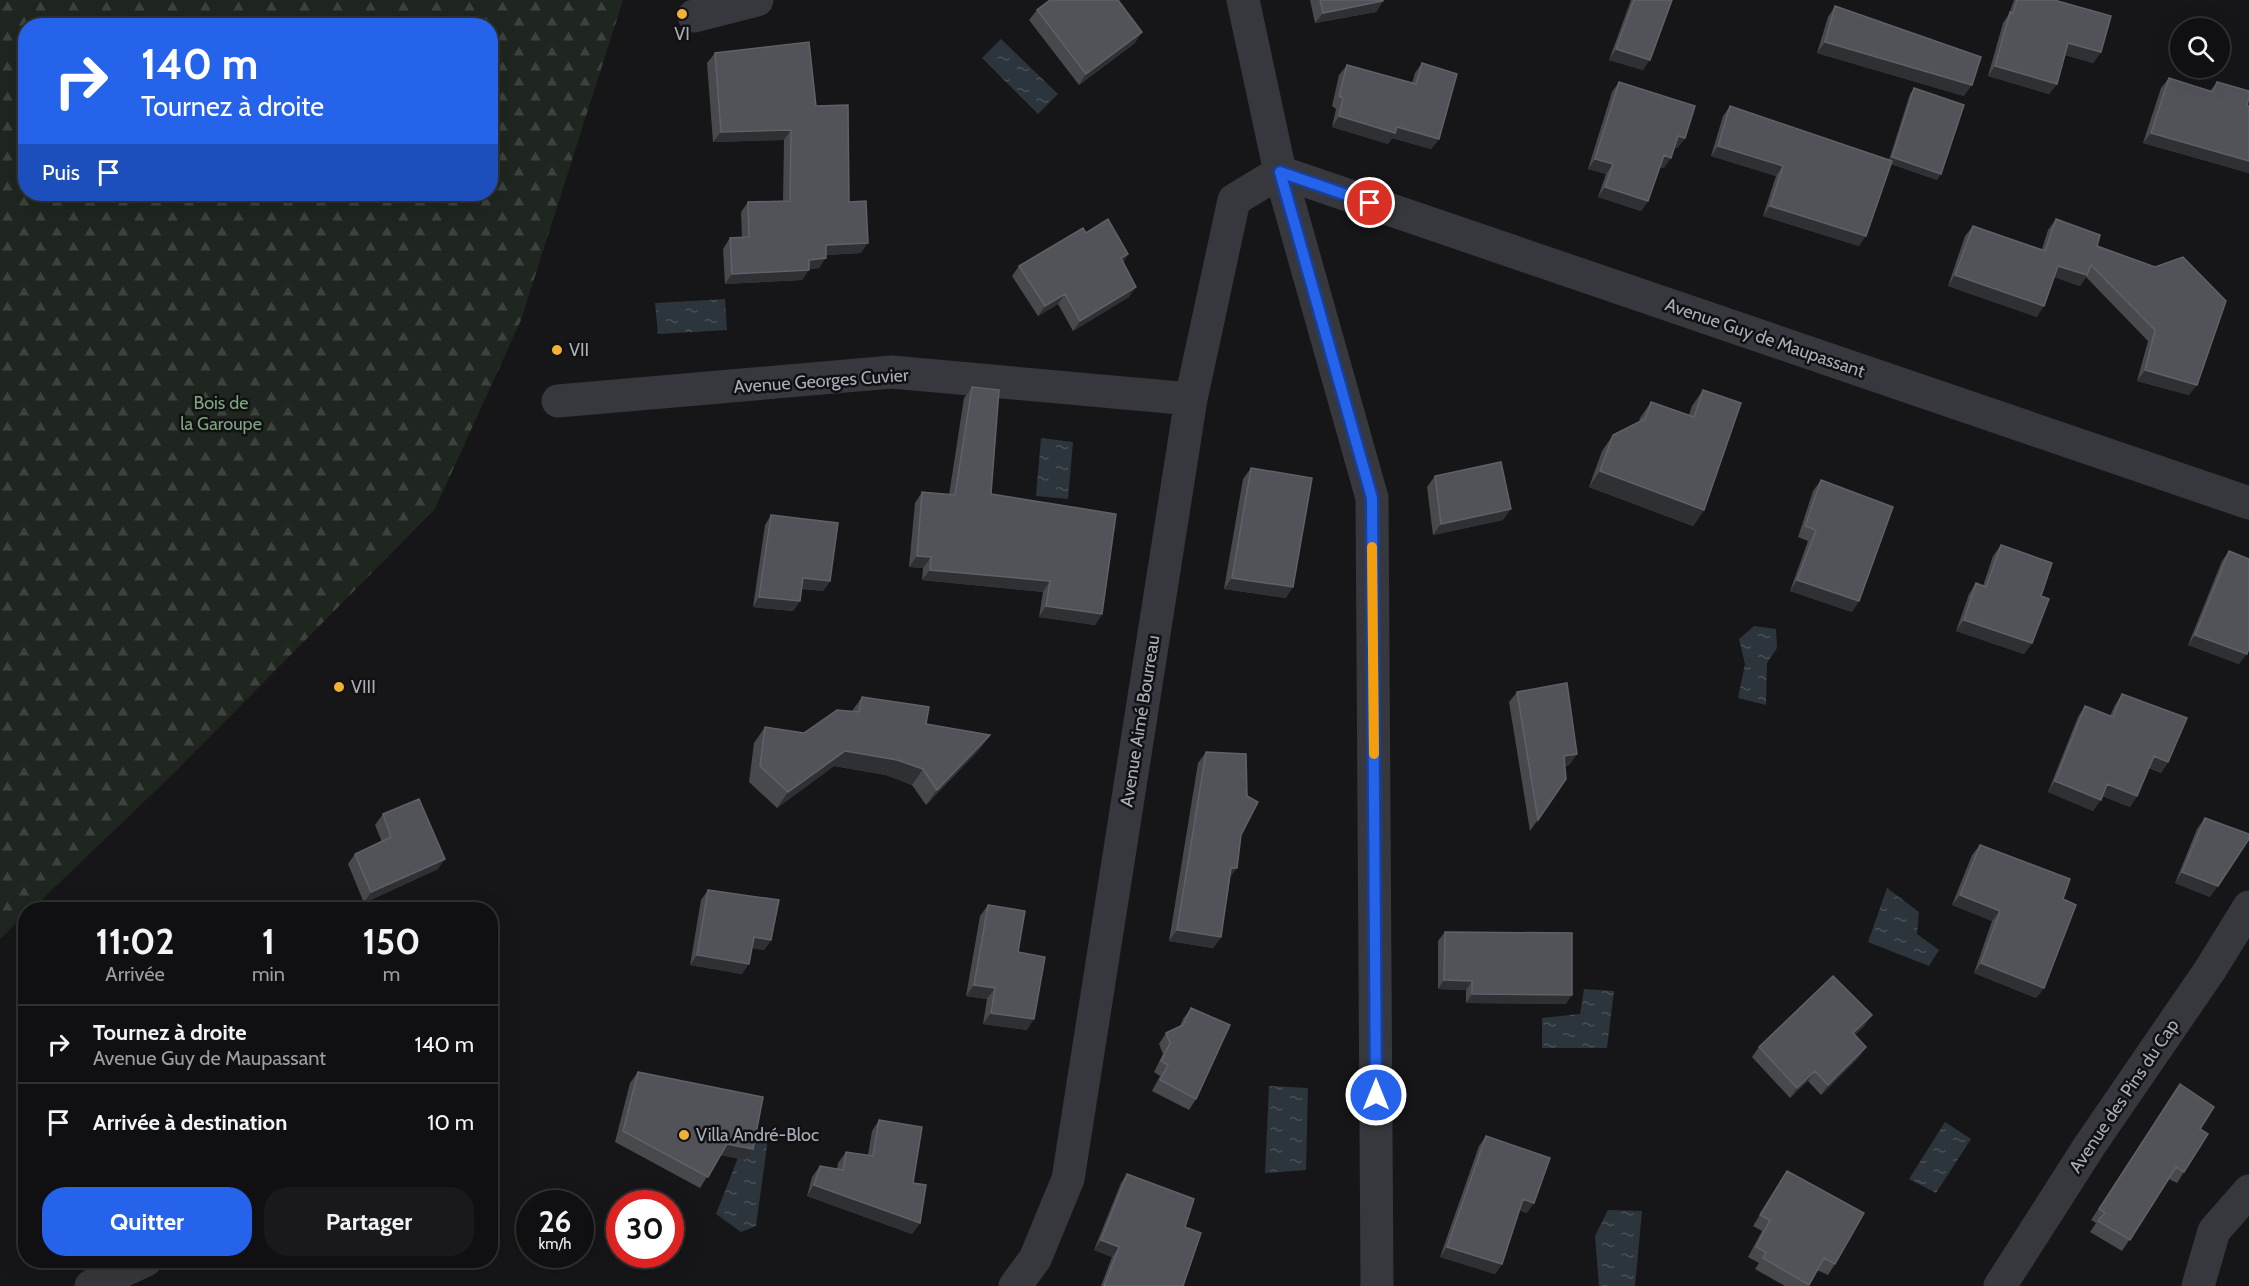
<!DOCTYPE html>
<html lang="fr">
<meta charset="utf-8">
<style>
body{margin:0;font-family:Cabin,sans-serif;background:#19191b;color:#f1f3f6;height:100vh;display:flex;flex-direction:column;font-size:22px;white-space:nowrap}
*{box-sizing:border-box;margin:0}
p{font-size:20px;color:#9c9d9f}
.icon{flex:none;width:33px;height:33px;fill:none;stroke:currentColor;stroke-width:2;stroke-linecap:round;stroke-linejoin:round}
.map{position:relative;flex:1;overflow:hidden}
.drawer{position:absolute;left:18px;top:902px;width:480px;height:366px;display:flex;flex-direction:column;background:#101012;border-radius:24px;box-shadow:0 6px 24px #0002,0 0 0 2px #303032}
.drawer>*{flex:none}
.hud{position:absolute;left:18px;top:18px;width:480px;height:183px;border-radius:24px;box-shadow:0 6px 24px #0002,0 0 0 2px #303032;background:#2563eb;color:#fff;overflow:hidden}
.buttons{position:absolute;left:2170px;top:18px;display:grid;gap:12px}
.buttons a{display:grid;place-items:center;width:60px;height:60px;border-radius:50%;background:#101012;box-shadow:0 6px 24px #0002,0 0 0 2px #303032;font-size:30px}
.speed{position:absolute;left:516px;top:1190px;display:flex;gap:12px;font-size:30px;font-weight:700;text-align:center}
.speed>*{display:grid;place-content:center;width:78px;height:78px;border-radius:50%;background:#101012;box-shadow:0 6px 24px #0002,0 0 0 2px #303032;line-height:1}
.speed small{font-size:15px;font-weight:400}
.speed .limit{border:9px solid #d22;background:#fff;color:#111}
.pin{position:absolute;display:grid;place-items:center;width:51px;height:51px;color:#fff;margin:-26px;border:3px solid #fff;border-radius:50%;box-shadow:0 2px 6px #0007}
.me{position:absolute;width:66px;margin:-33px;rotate:0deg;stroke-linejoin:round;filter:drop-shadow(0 0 4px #0008)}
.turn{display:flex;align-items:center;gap:21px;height:126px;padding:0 24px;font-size:27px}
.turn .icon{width:78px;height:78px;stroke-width:2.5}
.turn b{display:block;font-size:42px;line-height:51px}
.then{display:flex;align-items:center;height:57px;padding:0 24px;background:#0003;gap:12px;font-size:22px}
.eta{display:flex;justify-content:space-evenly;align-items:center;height:102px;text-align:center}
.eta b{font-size:36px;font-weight:800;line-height:42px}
.cta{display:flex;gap:12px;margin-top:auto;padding:12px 24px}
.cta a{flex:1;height:69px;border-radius:24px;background:#2563eb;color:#fff;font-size:24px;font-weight:800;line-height:69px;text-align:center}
.cta a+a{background:#19191b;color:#f1f3f6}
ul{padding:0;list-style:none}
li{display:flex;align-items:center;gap:18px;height:78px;padding:0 24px;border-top:2px solid #303032}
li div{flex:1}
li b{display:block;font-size:22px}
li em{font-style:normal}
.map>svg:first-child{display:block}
</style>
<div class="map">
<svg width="2249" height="1286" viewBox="0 0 2249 1286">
<defs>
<pattern id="forest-firs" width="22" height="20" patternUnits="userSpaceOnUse" patternTransform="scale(1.5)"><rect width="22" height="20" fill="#1e261f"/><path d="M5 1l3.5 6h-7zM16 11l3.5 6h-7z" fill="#3c433d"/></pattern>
<pattern id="water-ripples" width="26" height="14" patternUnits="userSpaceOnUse" patternTransform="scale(1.5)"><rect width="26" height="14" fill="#2c353c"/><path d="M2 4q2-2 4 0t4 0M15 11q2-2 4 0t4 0" fill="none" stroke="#485056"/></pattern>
</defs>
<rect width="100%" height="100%" fill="#161618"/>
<path fill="url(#forest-firs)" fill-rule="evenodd" d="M0 0H623L521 320 435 509 174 773 32 909H26L25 915 0 939ZM26 26H490V194H26Z"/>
<path fill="url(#water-ripples)" d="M1001 39 1058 94 1038 114 982 58Z
M725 299 727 330 658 334 655 303Z
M1041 438 1073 442 1068 499 1036 496Z
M1754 626 1776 629 1777 648 1767 663 1766 705 1738 698 1745 664 1739 639Z
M1887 888 1919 912 1917 934 1939 950 1929 966 1868 942Z
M1584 989 1614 991 1607 1048H1542V1018L1580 1014Z
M1269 1086 1308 1088 1306 1170 1265 1173Z
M1945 1122 1971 1139 1936 1193 1909 1179Z
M754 1136 768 1139 756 1226 741 1232 716 1214 739 1155 749 1156Z
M1608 1210 1642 1211 1635 1286H1599L1595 1236Z"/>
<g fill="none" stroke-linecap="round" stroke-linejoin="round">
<path stroke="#37383d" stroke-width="33" d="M1243 0 1280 172 1372 498 1377 1286
M694 16 757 0
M558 401 892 372 1191 399
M91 1286 146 1260
M1015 1286 1035 1259 1068 1179 1191 399 1234 200 1280 172 2249 503
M2000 1286 2090 1145 2210 970 2249 907
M2198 1286 2214 1231 2249 1191"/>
</g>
<path fill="#47494d" d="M1310 0H1383V1L1376 12 1315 23Z
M1631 0H1672L1643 70 1609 60Z
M2014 0H2054L2101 52 2093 63 2065 55 2057 84 2049 94 1988 76 2003 23 2009 14Z
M1835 6 1964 96 1817 53 1828 17Z
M1037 10 1135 43 1079 85 1029 20Z
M715 53 816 106 849 202 861 253 826 255 819 268 809 269 802 280 725 284 723 249 730 238H742L741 212 748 202 783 201 784 140 713 142 707 63Z
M1422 63 1439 139 1431 149 1392 138 1388 144 1332 127 1336 109 1332 106 1339 75 1347 65 1412 83 1415 73Z
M2169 78 2210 91 2217 82 2247 105 2249 106V173L2143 143 2161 88Z
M1619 82 1685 138 1677 148 1674 147 1664 168 1660 167 1648 201 1641 211 1598 197 1606 174 1588 169 1612 92Z
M1914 88 1937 180 1891 164 1859 246 1763 216 1776 176 1711 156 1723 116 1730 106 1889 160 1910 94Z
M2056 219 2097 246 2155 267 2189 395 2137 381 2148 341 2086 277 2080 286 2054 277 2037 317 1948 286 1965 236 1973 226 2042 249 2048 230Z
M1086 233 1128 254 1123 262 1129 297 1073 331 1058 304 1038 316 1012 276 1019 266Z
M972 387 991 494 1102 614 1095 625 1039 617 1043 592 922 580 923 568 909 567 915 503 922 492 949 495 964 398Z
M1703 390 1704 510 1693 526 1589 487 1602 451 1613 435 1639 422 1640 418 1651 402 1689 415 1692 406Z
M1251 468 1286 598 1224 589 1243 479Z
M1435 476 1503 520 1433 535 1427 487Z
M1821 480 1859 601 1852 612 1790 591 1808 541 1798 537 1813 491Z
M771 515 830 581 823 591 802 589 800 601 793 611 753 607 765 525Z
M2001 545 2041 596 2032 643 2024 654 1956 631 1969 594 1976 583 1983 586 1993 556Z
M2229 551 2239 664 2188 645 2222 561Z
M1517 692 1577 754 1569 765 1565 766 1566 779 1530 831 1509 702Z
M2122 694 2168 762 2161 773 2149 768 2137 796 2130 807 2102 796 2093 811 2048 792 2078 717 2085 706 2110 716 2115 705Z
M862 697 926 724 990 735 979 750 926 805 912 785 886 775 834 766 777 808 749 782 754 743 765 727 804 733 852 711Z
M1206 752 1241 835 1230 878 1221 937 1213 948 1169 941 1198 763Z
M383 814 438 869 364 903 348 864 355 854 382 842 375 825Z
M2205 818 2210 897 2175 883 2197 829Z
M1980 845 2063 899 2044 988 2036 998 1974 973 1992 921 1952 905 1972 855Z
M708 890 771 940 764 950 752 948 742 974 690 965 701 900Z
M988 905 1018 952 1027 1030 983 1024 987 999 966 996 980 916Z
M1445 932 1566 1004 1466 1003V990L1438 989V941Z
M1191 1008 1196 1099 1189 1110 1152 1091 1160 1076 1154 1072 1163 1054 1159 1044 1166 1033 1180 1026 1183 1019Z
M1865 1025 1855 1035 1866 1047 1859 1057 1821 1095 1808 1081 1790 1098 1752 1057 1759 1047Z
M638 1072 753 1149 745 1160 721 1155 700 1188 615 1142 630 1083Z
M2180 1084 2200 1129 2184 1172 2177 1183 2169 1179 2122 1251 2090 1232 2096 1223 2091 1220Z
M879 1120 913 1183 920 1223 912 1234 807 1196 812 1177 820 1166 837 1169 838 1163 846 1152 868 1155 872 1131Z
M1486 1136 1527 1213 1519 1210 1502 1264 1495 1274 1440 1257 1479 1146Z
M1787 1171 1835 1264 1828 1275 1817 1270 1808 1286H1785L1755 1269 1759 1263 1748 1257 1762 1231 1753 1226Z
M1127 1174 1185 1227 1183 1286H1101L1112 1257 1094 1250 1121 1183Z"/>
<path fill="#2f3033" d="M1383 1 1376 12 1315 23 1323 13Z
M1142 32 1135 43 1079 85 1086 74Z
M1825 42 1972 85 1964 96 1817 53Z
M2068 43 2101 52 2093 63 2061 54Z
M1616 49 1650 60 1643 70 1609 60Z
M1995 66 2057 84 2049 94 1988 76Z
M1339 116 1397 127 1439 139 1431 149 1392 138 1388 144 1332 127Z
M791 130 784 140 713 142 721 132Z
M2151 133 2249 161V173L2143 143Z
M1678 136 1685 138 1677 148 1671 146Z
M1718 146 1783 166 1776 176 1711 156Z
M1664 155 1671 158 1664 168 1657 166Z
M1892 157 1941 174 1937 180 1888 163Z
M1595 159 1613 164 1606 174 1588 169Z
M1605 187 1648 201 1641 211 1598 197Z
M1770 206 1866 236 1859 246 1763 216Z
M868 243 861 253 819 255 826 245Z
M1128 254 1121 265V258Z
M826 258 819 268 802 270 809 260Z
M2058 266 2087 275 2080 286 2051 276Z
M809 270 802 280 725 284 732 274Z
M1955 275 2044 306 2037 317 1948 286Z
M1136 287 1129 297 1073 331 1080 321Z
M1065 294 1058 304 1038 316 1045 306Z
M2145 370 2197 385 2189 395 2137 381Z
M1600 471 1704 510 1693 526 1589 487Z
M1511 509 1503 520 1433 535 1441 524Z
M917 556 931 557 923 568 909 567Z
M930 570 1050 581 1043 592 922 580Z
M803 578 830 581 823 591 796 588Z
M1232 578 1293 587 1286 598 1224 589Z
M1797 580 1859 601 1852 612 1790 591Z
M759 597 800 601 793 611 753 607Z
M1046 606 1102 614 1095 625 1039 617Z
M1964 620 2032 643 2024 654 1956 631Z
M2195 635 2247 654 2239 664 2188 645Z
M990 735 979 750 926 805 937 790Z
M845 751 897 760 923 769 912 785 886 775 834 766 777 808 788 792Z
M1577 754 1569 765 1556 767 1564 756Z
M2154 756 2168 762 2161 773 2146 766Z
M2055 781 2101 800 2093 811 2048 792Z
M2107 784 2137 796 2130 807 2099 795Z
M445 859 438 869 364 903 371 892Z
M1231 868H1237L1229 879Z
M2182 872 2218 886 2210 897 2175 883Z
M1960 895 2000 911 1992 921 1952 905Z
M1177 930 1221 937 1213 948 1169 941Z
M754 937 771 940 764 950 747 947Z
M697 955 749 964 742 974 690 965Z
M1981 963 2044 988 2036 998 1974 973Z
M1444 980 1472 981 1466 990 1438 989Z
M974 985 995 988 987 999 966 996Z
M1472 994 1572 995 1566 1004 1466 1003Z
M991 1013 1034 1019 1027 1030 983 1024Z
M1872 1015 1865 1025 1846 1043 1853 1033Z
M1866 1047 1859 1057 1821 1095 1828 1085Z
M1815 1071 1808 1081 1790 1098 1797 1088Z
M727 1144 753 1149 745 1160 720 1155Z
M814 1185 920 1223 912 1234 807 1196Z
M1523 1199 1534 1203 1527 1213 1516 1209Z
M1101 1240 1119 1247 1112 1257 1094 1250Z
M1447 1247 1502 1264 1495 1274 1440 1257Z"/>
<path fill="#525359" stroke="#5f6168" stroke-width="1.5" d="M1050 0H1118L1142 32 1086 74 1037 10Z
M1320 0H1383V1L1323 13Z
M1634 0H1672L1650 60 1616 49Z
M2017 0H2054L2111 16 2101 52 2068 43 2057 84 1995 66 2010 12 2013 13Z
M1835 6 1981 57 1972 85 1825 42Z
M809 42 816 106 848 105 849 202 866 201 868 243 826 245V258L809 260V270L732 274 730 238 749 237 748 202 790 201 791 130 721 132 715 53Z
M1422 63 1457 74 1439 139 1397 127 1395 133 1339 116 1343 98 1339 96 1347 65 1416 84Z
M2169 78 2213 92 2217 82 2249 91V98L2247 105 2249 106V161L2151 133Z
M1619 82 1695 106 1685 138 1678 136 1671 158 1664 155 1648 201 1605 187 1613 164 1595 159Z
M1914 88 1964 105 1941 174 1892 157Z
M1730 106 1892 161 1866 236 1770 206 1783 166 1718 146Z
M1108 219 1128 254 1121 258 1136 287 1080 321 1065 294 1045 306 1019 266 1083 228 1086 233Z
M2056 219 2100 235 2097 246 2155 267 2183 257 2226 301 2197 385 2145 370 2155 330 2091 265 2087 275 2058 266 2044 306 1955 275 1973 226 2045 251Z
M972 387 999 390 991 494 1116 514 1102 614 1046 606 1050 581 930 570 931 557 917 556 922 492 955 495Z
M1703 390 1741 403 1704 510 1600 471 1613 435 1645 419 1651 402 1694 417Z
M1501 462 1511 509 1441 524 1435 476Z
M1251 468 1312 478 1293 587 1232 578Z
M1821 480 1893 507 1859 601 1797 580 1816 530 1805 526Z
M771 515 838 523 830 581 803 578 800 601 759 597Z
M2001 545 2052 563 2041 596 2049 599 2032 643 1964 620 1976 583 1986 587Z
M2229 551 2249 559V648L2247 654 2195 635Z
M1567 683 1577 754 1564 756 1566 779 1538 820 1517 692Z
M2122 694 2187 718 2168 762 2154 756 2137 796 2107 784 2101 800 2055 781 2085 706 2113 717Z
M862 697 929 707 926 724 990 735 937 790 923 769 897 760 845 751 788 792 760 766 765 727 804 733 837 710 859 712Z
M1206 752 1246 754 1247 796 1258 802 1241 835 1237 868H1231L1221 937 1177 930Z
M419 799 445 859 371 892 355 854 391 837 383 814Z
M2205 818 2249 834V839L2218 886 2182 872Z
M1980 845 2070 879 2063 899 2076 905 2044 988 1981 963 2000 911 1960 895Z
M708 890 779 900 771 940 754 937 749 964 697 955Z
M988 905 1025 911 1018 952 1045 957 1034 1019 991 1013 995 988 974 985Z
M1445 932 1572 933V995L1472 994V981L1444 980Z
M1833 976 1872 1015 1853 1033 1866 1047 1828 1085 1815 1071 1797 1088 1759 1047Z
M1191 1008 1230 1025 1196 1099 1160 1080 1168 1065 1161 1061 1170 1043 1166 1033 1183 1025Z
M638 1072 763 1097 753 1149 727 1144 708 1177 623 1131Z
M2180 1084 2214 1107 2200 1129 2208 1134 2184 1172 2176 1167 2130 1240 2098 1221 2105 1213 2099 1209Z
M879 1120 922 1127 913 1183 926 1185 920 1223 814 1185 820 1166 843 1170 846 1152 873 1156Z
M1486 1136 1550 1158 1534 1203 1523 1199 1502 1264 1447 1247Z
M1787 1171 1864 1213 1835 1264 1824 1258 1809 1285 1763 1258 1766 1252 1756 1247 1770 1220 1760 1215Z
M1127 1174 1194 1199 1185 1227 1201 1233 1183 1286H1104L1119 1247 1101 1240Z"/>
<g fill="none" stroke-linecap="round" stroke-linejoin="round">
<g stroke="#184099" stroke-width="15">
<path id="route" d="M1370 203 1280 172 1372 498 1376 1095"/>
</g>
<use href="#route" stroke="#2563eb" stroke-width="10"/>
<path stroke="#f59e0b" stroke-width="10" d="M1372 547 1374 754"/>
</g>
<g fill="#f2b134" stroke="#111113" stroke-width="2">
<circle cx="682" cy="14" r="6"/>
<circle cx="557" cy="350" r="6"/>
<circle cx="339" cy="687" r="6"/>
<circle cx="684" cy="1135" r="6"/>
</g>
<g text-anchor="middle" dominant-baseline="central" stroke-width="5" stroke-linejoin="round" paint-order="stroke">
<g font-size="18" fill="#a8adb8" stroke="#111113" text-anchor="start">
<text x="682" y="34" text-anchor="middle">VI</text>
<text x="569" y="350">VII</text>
<text x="351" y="687">VIII</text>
<text x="696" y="1135">Villa André-Bloc</text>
</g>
<g font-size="18" fill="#a8adb8" stroke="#111113">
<text transform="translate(1765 338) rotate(19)">Avenue Guy de Maupassant</text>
<text transform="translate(821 381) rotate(-4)">Avenue Georges Cuvier</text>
<text transform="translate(1140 721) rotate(-81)">Avenue Aimé Bourreau</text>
<text transform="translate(2124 1096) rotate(-56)">Avenue des Pins du Cap</text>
</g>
<g font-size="18" fill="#7fa381" stroke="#111113">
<text x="221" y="403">Bois de<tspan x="221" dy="21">la Garoupe</tspan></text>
</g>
</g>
</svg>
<div class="buttons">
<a><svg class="icon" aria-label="search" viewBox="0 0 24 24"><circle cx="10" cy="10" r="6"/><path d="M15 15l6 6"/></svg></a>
</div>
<div class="speed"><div>26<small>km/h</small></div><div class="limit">30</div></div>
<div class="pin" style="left:1370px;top:203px;background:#d93025"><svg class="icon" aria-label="arrive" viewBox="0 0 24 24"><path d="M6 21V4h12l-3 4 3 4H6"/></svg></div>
<svg class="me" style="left:1376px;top:1095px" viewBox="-20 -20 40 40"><circle r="17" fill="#2563eb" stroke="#fff" stroke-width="3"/><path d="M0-11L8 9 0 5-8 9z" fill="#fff"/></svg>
<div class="hud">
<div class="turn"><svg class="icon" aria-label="right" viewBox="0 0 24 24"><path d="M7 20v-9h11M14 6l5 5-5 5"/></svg><div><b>140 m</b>Tournez à droite</div></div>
<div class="then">Puis<svg class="icon" aria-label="arrive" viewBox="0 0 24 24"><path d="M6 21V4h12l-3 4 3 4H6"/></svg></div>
</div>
<section class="drawer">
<div class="eta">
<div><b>11:02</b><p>Arrivée</p></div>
<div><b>1</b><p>min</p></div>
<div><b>150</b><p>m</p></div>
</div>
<ul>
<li><svg class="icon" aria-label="right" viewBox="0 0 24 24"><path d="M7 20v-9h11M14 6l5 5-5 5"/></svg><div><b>Tournez à droite</b><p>Avenue Guy de Maupassant</p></div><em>140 m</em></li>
<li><svg class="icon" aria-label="arrive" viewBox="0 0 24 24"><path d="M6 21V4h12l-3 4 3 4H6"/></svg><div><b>Arrivée à destination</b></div><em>10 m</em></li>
</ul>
<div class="cta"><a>Quitter</a><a>Partager</a></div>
</section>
</div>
